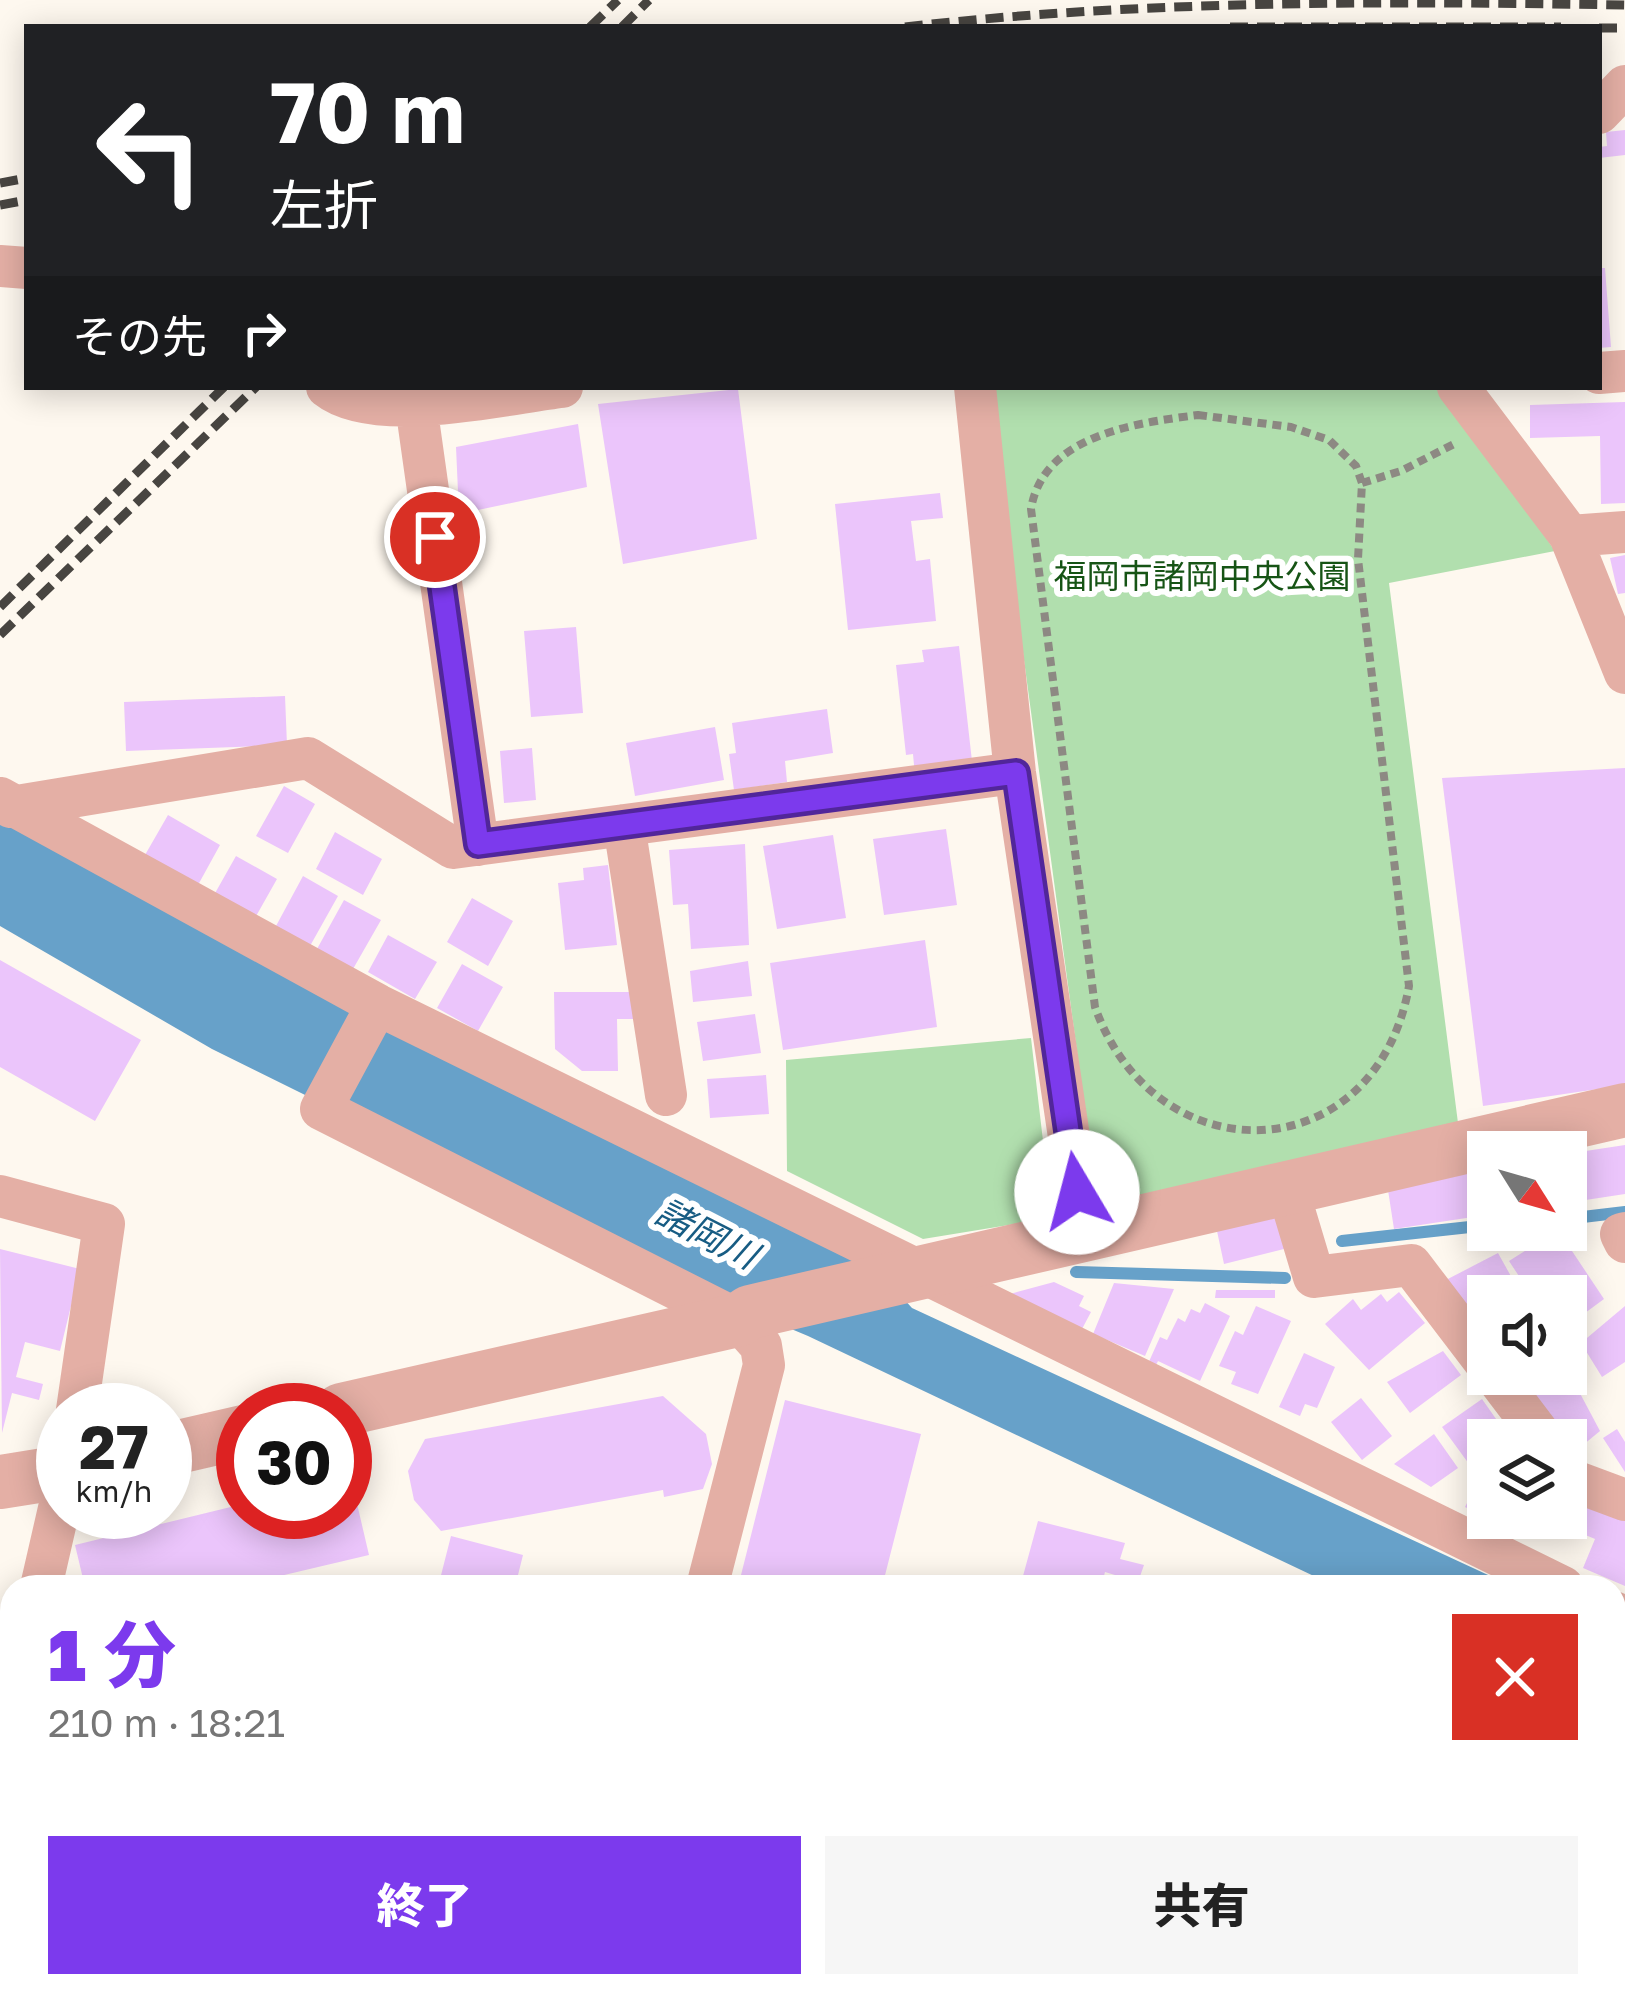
<!DOCTYPE html>
<html lang="ja">
<meta charset="utf-8">
<style>
body{margin:0;font-family:"Golos Text","Noto Sans JP",sans-serif;background:#f6f6f6;color:#222;height:100vh;display:flex;flex-direction:column;font-size:45px;white-space:nowrap}
*{box-sizing:border-box;margin:0}
p{font-size:39px;color:#767676}
.icon{flex:none;width:66px;height:66px;fill:none;stroke:currentColor;stroke-width:2;stroke-linecap:round;stroke-linejoin:round}
.map{position:relative;flex:1;overflow:hidden}
.drawer{position:absolute;left:0px;top:1575px;width:1626px;height:423px;display:flex;flex-direction:column;background:#fff;border-radius:36px 36px 0 0;box-shadow:0 6px 30px #0003}
.drawer>*{flex:none}
.banner{position:absolute;left:24px;top:24px;width:1578px;height:366px;border-radius:0px;box-shadow:0 6px 30px #0003;background:#202124;color:#fff;overflow:hidden}
.needle{width:78px;rotate:127deg}
.buttons{position:absolute;left:1467px;top:1131px;display:grid;gap:24px}
.buttons a{display:grid;place-items:center;width:120px;height:120px;border-radius:0px;background:#fff;box-shadow:0 6px 30px #0003;font-size:60px}
.speed{position:absolute;left:36px;top:1383px;display:flex;gap:24px;font-size:60px;font-weight:700;text-align:center}
.speed>*{display:grid;place-content:center;width:156px;height:156px;border-radius:50%;background:#fff;box-shadow:0 6px 30px #0003;line-height:1}
.speed small{font-size:30px;font-weight:400}
.speed .limit{border:18px solid #d22;background:#fff;color:#111}
.pin{position:absolute;display:grid;place-items:center;width:102px;height:102px;color:#fff;margin:-51px;border:6px solid #fff;border-radius:50%;box-shadow:0 3px 12px #0007}
.me{position:absolute;width:132px;margin:-66px;rotate:352deg;stroke-linejoin:round;filter:drop-shadow(0 0 9px #0008)}
.turn{display:flex;align-items:center;gap:42px;height:252px;padding:0 48px;font-size:54px}
.turn .icon{width:156px;height:156px;stroke-width:2.5}
.turn b{display:block;font-size:84px;line-height:102px}
.then{display:flex;align-items:center;height:114px;padding:0 48px;background:#0003;gap:24px;font-size:45px}
.round{display:grid;place-items:center;flex:none;width:126px;height:126px;border-radius:0px;background:#f6f6f6}
.summary{display:flex;align-items:center;justify-content:space-between;height:204px;padding:0 48px}
h1{font-size:72px;font-weight:800;line-height:90px;color:#7c3aed}
.action{display:flex;gap:24px;margin-top:auto;padding:24px 48px}
.action a{flex:1;height:138px;border-radius:0px;background:#7c3aed;color:#fff;font-size:48px;font-weight:800;line-height:138px;text-align:center}
.action a+a{background:#f6f6f6;color:#222}
.map>svg:first-child{display:block}
</style>
<div class="map">
<svg width="1625" height="1997" viewBox="0 0 1625 1997">
<rect width="100%" height="100%" fill="#fef8ef"/>
<path fill="#b1dfae" d="M987 387H1442L1555 551 1389 583 1458 1123 1106 1210 1097 1199Z
M1031 1038 1052 1218 923 1239 787 1171 786 1060Z
M867 1986H1019L1073 1997H868Z"/>
<path fill="#67a1c9" d="M0 797 861 1252 912 1308 1514 1587H1337L808 1336 712 1296 212 1049 0 926Z"/>
<g fill="none" stroke-linecap="round" stroke-linejoin="round">
<path stroke="#67a1c9" stroke-width="12" d="M1566 1219 1625 1212
M1342 1241 1488 1225
M1076 1272 1285 1278"/>
</g>
<path fill="#ebc5fb" d="M1625 130V155L1599 158V147L1607 146 1606 132Z
M1599 268H1605L1611 347 1599 348Z
M738 389 757 539 623 564 598 404Z
M1625 402V503L1601 504 1600 436 1530 438V405Z
M578 424 587 487 459 514 456 447Z
M940 493 943 518 911 521 916 561 930 559 936 621 848 630 835 504Z
M1625 555V593L1618 594 1610 558Z
M576 627 583 713 531 717 524 631Z
M959 646 973 770 915 776 913 754 906 755 896 665 924 662 922 650Z
M285 696 287 745 126 751 124 702Z
M827 709 833 753 785 761 787 782 734 790 729 754 736 753 732 723Z
M715 727 724 780 635 796 626 743Z
M532 748 536 800 504 803 500 751Z
M1625 768V1085L1483 1106 1442 778Z
M284 786 315 804 288 853 256 836Z
M168 815 220 845 198 885 145 855Z
M946 829 957 905 884 915 873 839Z
M335 832 382 859 363 895 316 869Z
M833 835 846 918 777 929 763 846Z
M745 844 749 945 691 949 688 904 673 905 669 850Z
M236 856 277 879 255 918 214 895Z
M608 865 617 945 565 950 558 883 584 880 583 868Z
M303 876 338 896 310 946 276 926Z
M472 898 513 921 488 966 447 942Z
M344 900 381 920 353 969 317 949Z
M388 935 437 962 415 999 368 972Z
M925 940 937 1027 783 1050 770 963Z
M0 960 141 1040 95 1121 0 1067Z
M748 961 752 996 693 1002 690 971Z
M462 964 503 987 478 1031 437 1008Z
M554 992H645L644 1019H617L618 1071H582L555 1049Z
M755 1014 761 1053 703 1061 697 1022Z
M766 1075 769 1114 710 1118 707 1079Z
M1625 1145V1194L1566 1203V1154Z
M1488 1166V1181L1481 1182 1486 1215 1394 1229 1388 1190Z
M1280 1215 1288 1248 1224 1264 1217 1231Z
M1558 1230 1604 1299 1566 1327V1296H1532L1509 1261Z
M0 1249 80 1269 60 1351 25 1342 16 1377 43 1384 39 1400 12 1393 2 1433Z
M1498 1253 1522 1296H1488V1330L1481 1335 1444 1281Z
M1054 1282 1084 1296 1079 1306 1091 1312 1082 1329 1010 1294Z
M1114 1283 1174 1289 1145 1356 1093 1334Z
M1216 1290H1275V1298H1215Z
M1399 1292 1425 1323 1369 1370 1325 1324 1353 1299 1361 1310 1381 1294 1387 1302Z
M1205 1303 1230 1316 1200 1381 1158 1361 1154 1369 1147 1366 1160 1337 1167 1340 1178 1318 1185 1322 1191 1309 1200 1313Z
M1256 1306 1291 1321 1258 1394 1231 1384 1236 1372 1219 1366 1235 1331 1243 1335Z
M1625 1306V1362L1602 1377 1581 1343Z
M1443 1351 1461 1375 1410 1413 1387 1382Z
M1304 1353 1335 1367 1317 1408 1305 1404 1300 1416 1279 1407Z
M1566 1367 1600 1431 1566 1459V1440H1556L1510 1374H1566Z
M663 1396 706 1434 712 1464 703 1489 664 1497 663 1490 441 1531 414 1500 408 1471 425 1439Z
M1361 1398 1392 1436 1362 1460 1331 1422Z
M1482 1399 1508 1436 1488 1440V1451L1469 1464 1442 1427Z
M785 1400 921 1434 882 1587H738Z
M1617 1429 1625 1442V1472L1603 1438Z
M1434 1434 1458 1468 1431 1487 1394 1464Z
M1481 1475 1488 1478V1518L1465 1507Z
M351 1478 369 1555 280 1576 283 1587H85L75 1545 243 1504V1512H345V1480Z
M1583 1501 1625 1520V1586L1583 1568 1595 1539 1571 1529Z
M1489 1518H1544L1534 1539Z
M1038 1521 1125 1543 1120 1559 1144 1565 1138 1582 1105 1572 1101 1587H1020Z
M451 1536 523 1555 515 1587H438Z
M1625 1909V1994L1614 1989V1930Z
M311 1986H350L347 1997H309Z
M371 1986H407L405 1997H369Z
M546 1986H610L611 1997H547Z
M767 1986H826L827 1997H768Z
M1167 1986 1204 1997H1147L1109 1988Z
M1544 1986H1560L1597 1997H1558L1542 1993Z"/>
<g fill="none" stroke-linecap="round" stroke-linejoin="round">
<path stroke="#8d8983" stroke-width="8" stroke-dasharray="9 6" stroke-linecap="butt" d="M1198 415 1291 427 1329 440 1356 466 1362 483 1358 559 1409 986C1376 1172 1155 1177 1095 1007L1031 509C1043 435 1136 423 1198 415Z
M1362 483 1401 471 1454 444"/>
<path stroke="#e4afa5" stroke-width="42" d="M1599 113 1625 86
M0 266 27 268
M1599 373 1625 371
M327 387C375 425 503 394 562 387
M975 387 1015 773 1084 1238
M1458 387 1570 536 1625 673
M416 405 478 845
M1570 536 1625 532
M0 798 378 1005 1563 1587
M11 807 308 758 453 848 1015 773
M624 825 666 1095
M376 1007 321 1109 738 1320 761 1346 764 1365 707 1587
M1287 1187 1314 1277 1411 1265 1488 1366
M0 1196 104 1224 77 1410
M1625 1233 1621 1234 1625 1242
M1494 1374 1544 1440
M1566 1470 1574 1481 1625 1500
M41 1587 63 1491
M1614 1612 1625 1617
M0 1654 12 1657
M0 1769 12 1713
M453 1986 454 1997
M1389 1986 1431 1997"/>
<path stroke="#e4afa5" stroke-width="54" d="M341 1410 738 1320 750 1312 1625 1110
M165 1450 243 1432
M0 1482 63 1472"/>
<path stroke="#484541" stroke-width="9" stroke-dasharray="18 9" stroke-linecap="butt" d="M590 27 618 0
M622 27 649 0
M905 27C1142 0 1386 1 1625 5
M1230 27H1561
M1599 28H1625
M0 183 27 178
M0 205 27 200
M0 607 224 387
M0 635 256 387"/>
</g>
<g fill="none" stroke-linecap="round" stroke-linejoin="round">
<g stroke="#51269a" stroke-width="30">
<path id="route" d="M435 537 478 844 1016 773 1077 1192"/>
</g>
<use href="#route" stroke="#7c3aed" stroke-width="21"/>
</g>
<g text-anchor="middle" dominant-baseline="central" stroke-width="12" stroke-linejoin="round" paint-order="stroke">
<g font-size="33" fill="#165415" stroke="#fff">
<text x="1202" y="575">福岡市諸岡中央公園</text>
</g>
<g font-size="36" font-style="italic" fill="#175c83" stroke="#fff">
<text transform="translate(707 1233) rotate(27)">諸岡川</text>
</g>
</g>
</svg>
<div class="buttons">
<a><svg class="needle" viewBox="-14 -14 28 28"><path d="M0-13l5 13h-10z" fill="#e53935"/><path d="M0 13l5-13h-10z" fill="#767676"/></svg></a>
<a><svg class="icon" aria-label="sound" viewBox="0 0 24 24"><path d="M4 9h4l5-4v14l-5-4H4zM17 9q2 3 0 6"/></svg></a>
<a><svg class="icon" aria-label="layers" viewBox="0 0 24 24"><path d="M12 4l9 5-9 5-9-5zM3 14l9 5 9-5"/></svg></a>
</div>
<div class="speed"><div>27<small>km/h</small></div><div class="limit">30</div></div>
<div class="pin" style="left:435px;top:537px;background:#d93025"><svg class="icon" aria-label="arrive" viewBox="0 0 24 24"><path d="M6 21V4h12l-3 4 3 4H6"/></svg></div>
<svg class="me" style="left:1077px;top:1192px" viewBox="-20 -20 40 40"><circle r="19" fill="#fff"/><path d="M0-13L10 11 0 6-10 11z" fill="#7c3aed"/></svg>
<div class="banner">
<div class="turn"><svg class="icon" aria-label="left" viewBox="0 0 24 24"><path d="M17 20v-9H6M10 6l-5 5 5 5"/></svg><div><b>70 m</b>左折</div></div>
<div class="then">その先<svg class="icon" aria-label="right" viewBox="0 0 24 24"><path d="M7 20v-9h11M14 6l5 5-5 5"/></svg></div>
</div>
<section class="drawer">
<div class="summary"><div><h1>1 分</h1><p>210 m · 18:21</p></div><a class="round" style="background:#d93025;color:#fff"><svg class="icon" aria-label="close" viewBox="0 0 24 24"><path d="M6 6l12 12M18 6L6 18"/></svg></a></div>
<div class="action"><a>終了</a><a>共有</a></div>
</section>
</div>
